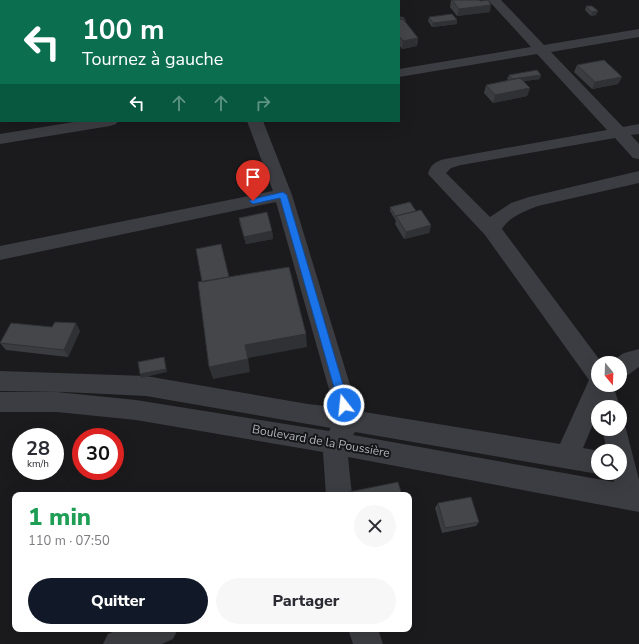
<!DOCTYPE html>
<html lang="fr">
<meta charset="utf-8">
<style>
body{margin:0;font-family:"Nunito Sans",sans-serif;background:#f7f7f7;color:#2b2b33;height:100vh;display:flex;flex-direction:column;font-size:15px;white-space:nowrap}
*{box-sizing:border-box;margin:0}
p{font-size:13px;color:#7c7c81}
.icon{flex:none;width:22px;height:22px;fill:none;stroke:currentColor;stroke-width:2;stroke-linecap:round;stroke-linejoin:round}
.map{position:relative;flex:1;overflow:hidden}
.panel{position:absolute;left:12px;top:492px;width:400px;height:140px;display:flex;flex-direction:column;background:#fff;border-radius:8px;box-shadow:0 4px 16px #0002}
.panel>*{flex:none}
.banner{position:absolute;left:0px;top:0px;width:400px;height:122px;box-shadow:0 4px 16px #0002;background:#0b6e4f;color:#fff;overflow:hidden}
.needle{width:26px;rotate:161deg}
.controls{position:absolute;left:591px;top:356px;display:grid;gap:8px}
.controls a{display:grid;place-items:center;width:36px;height:36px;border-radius:50%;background:#fff;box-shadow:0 4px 16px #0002;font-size:20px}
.speed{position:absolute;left:12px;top:428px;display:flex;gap:8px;font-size:20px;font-weight:700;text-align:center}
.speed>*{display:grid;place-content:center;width:52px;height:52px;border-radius:50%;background:#fff;box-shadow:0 4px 16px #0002;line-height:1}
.speed small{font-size:10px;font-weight:400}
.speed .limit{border:6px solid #d22;background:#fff;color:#111}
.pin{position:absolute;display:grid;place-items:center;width:34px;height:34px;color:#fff;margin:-41px -17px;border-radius:50% 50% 50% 0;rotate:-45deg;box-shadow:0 0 4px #0007}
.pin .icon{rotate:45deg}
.me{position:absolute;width:44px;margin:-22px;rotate:344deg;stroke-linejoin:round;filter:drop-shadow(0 0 3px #0008)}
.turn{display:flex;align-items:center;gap:14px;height:84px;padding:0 16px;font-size:18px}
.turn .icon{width:52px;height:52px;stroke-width:2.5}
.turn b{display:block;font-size:28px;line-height:34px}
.lanes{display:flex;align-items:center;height:38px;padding:0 16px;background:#0003;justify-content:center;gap:20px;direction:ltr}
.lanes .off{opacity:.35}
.round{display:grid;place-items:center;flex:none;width:42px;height:42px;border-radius:21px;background:#f7f7f7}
.headline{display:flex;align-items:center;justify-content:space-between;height:68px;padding:0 16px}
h1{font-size:24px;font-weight:800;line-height:30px;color:#1e9e55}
.cta{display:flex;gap:8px;margin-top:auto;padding:8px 16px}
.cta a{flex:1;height:46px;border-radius:24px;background:#111827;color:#fff;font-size:16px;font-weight:800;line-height:46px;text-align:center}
.cta a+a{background:#f7f7f7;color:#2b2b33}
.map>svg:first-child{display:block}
</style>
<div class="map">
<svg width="639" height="644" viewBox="0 0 639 644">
<rect width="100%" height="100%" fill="#1b1b1d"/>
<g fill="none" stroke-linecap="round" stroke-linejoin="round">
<path fill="#3c3d42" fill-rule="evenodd" d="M66 0H78V1H66Z
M203 0H215V1H203Z
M316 0H335L316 1Z
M488 0H501L544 45 639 29V37L551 52 623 127 639 124V134L631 135 639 144V159L633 158 615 138 461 165 451 168 446 173 490 217 511 203 529 197 639 171V183L538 206C525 211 509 217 502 229L602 363H598V385H613L620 407H598V412L583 448 600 451H598V473H600L598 474 355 432 353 435 614 482 612 473H620V451H607L602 429H620V420L622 421 626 429 639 480V512L348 457 352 495H326L323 452 136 420 57 412H0V392H57L136 400 329 431 331 428 146 396 64 392 0 391V371L146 376 308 404 334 407 276 202 0 260V246L273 191 247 121H263L292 195 358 411 560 444 589 380 485 235 428 174C430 165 436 161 445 159L607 130 537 54 399 77V69L531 47Z
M0 43H1V51H0Z
M80 121H118L116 124 110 126 0 144V134Z
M639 349V367L628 375 620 377V363H611L612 361 624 353Z
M119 629H178L173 639 162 644H103L108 634Z
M348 629H378L383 644H353Z"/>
</g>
<path fill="#3b3c40" d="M451 0H479L490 12 457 16 450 7Z
M586 6 598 11 596 15 591 16 585 10Z
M399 17 405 22 418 38 417 46 402 49 399 45Z
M429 17 457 20V24L432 27 428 21Z
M577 65 622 77 618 84 592 89 574 72Z
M509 75 540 79 524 81 530 88 527 96 493 103 484 93 486 85 509 80 507 79Z
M390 207 416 211 431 225 429 233 404 239 395 224 396 221 390 211Z
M239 218 272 231 273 239 246 244 240 225Z
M52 327 80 331 68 357 6 350 0 343Z
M438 503 479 522 476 526 442 533 435 508Z"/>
<path fill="#303134" d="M236 0H245L237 1H236Z
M274 0H287V1H274Z
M491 5 490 12 457 16 459 9Z
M598 11 596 15 591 16 592 12Z
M0 19H1V27H0Z
M457 20V24L432 27 433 23Z
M418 38 417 46 402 49 403 41Z
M541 75 540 79 511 83 512 79Z
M0 76H1V84H0Z
M622 77 618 84 592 89 595 82Z
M530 88 527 96 493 103 495 95Z
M431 225 429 233 404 239 406 232Z
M272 231 273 239 246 244 244 237Z
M76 323 80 331 68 357 64 350Z
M306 334 307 347 248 358 250 372 213 379 209 367 245 345Z
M164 357 165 360 167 372 141 378 140 374Z"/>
<path fill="#45464a" stroke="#303134" d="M89 0H110V1H80Z
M334 0H341V1H335Z
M354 0 355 1H346L352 0Z
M361 0H371L372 1H362Z
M452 0H479L480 1 488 0 491 5 459 9Z
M586 6H592L598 11 592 12Z
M1 9V19H0V10Z
M452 14 457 20 433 23 429 17Z
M399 17H403L406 21H404L403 19H399Z
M399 19H403L418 38 403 41 399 36Z
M0 55H1V76H0Z
M604 60 622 77 595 82 577 65Z
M537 70 541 75 512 79 509 75Z
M520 78 530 88 495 95 486 85Z
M410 202 416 211 396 216V217L390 207Z
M421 210 431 225 406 232 396 216Z
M267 212 272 231 244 237 239 218Z
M221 244 229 277 202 282 196 249Z
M289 267 306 334 245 345 248 359 209 367 198 282Z
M55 322 76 323 64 350 0 343 11 323 52 327Z
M164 357 166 369 140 374 138 362Z
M398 482 402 495H350L349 492Z
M471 497 479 522 445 528 438 503Z"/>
<path fill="#1a73e8" stroke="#114b97" d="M283 192 287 195 349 405 348 408 344 409 341 408 339 405 280 198 253 204 249 201 253 199Z"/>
<g text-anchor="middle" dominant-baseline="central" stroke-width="4" stroke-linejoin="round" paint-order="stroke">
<g font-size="12" fill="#adb4bd" stroke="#161618">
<text transform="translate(321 441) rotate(10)">Boulevard de la Poussière</text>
</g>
</g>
</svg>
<div class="controls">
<a><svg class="needle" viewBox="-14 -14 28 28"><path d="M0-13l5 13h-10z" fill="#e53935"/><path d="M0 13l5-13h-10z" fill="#7c7c81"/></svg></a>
<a><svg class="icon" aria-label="sound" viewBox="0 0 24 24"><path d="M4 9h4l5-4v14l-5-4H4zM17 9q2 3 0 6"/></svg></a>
<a><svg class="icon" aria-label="search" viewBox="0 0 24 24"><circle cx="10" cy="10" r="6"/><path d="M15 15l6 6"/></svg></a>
</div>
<div class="speed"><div>28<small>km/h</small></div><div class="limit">30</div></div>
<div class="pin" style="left:253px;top:201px;background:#d93025"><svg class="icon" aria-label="arrive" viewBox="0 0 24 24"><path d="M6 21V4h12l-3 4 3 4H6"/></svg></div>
<svg class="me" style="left:344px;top:405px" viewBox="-20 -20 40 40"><circle r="17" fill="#1a73e8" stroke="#fff" stroke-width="3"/><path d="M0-11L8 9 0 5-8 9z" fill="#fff"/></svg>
<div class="banner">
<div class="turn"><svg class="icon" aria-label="left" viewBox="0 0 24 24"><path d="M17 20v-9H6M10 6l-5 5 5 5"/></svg><div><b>100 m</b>Tournez à gauche</div></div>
<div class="lanes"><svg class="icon" aria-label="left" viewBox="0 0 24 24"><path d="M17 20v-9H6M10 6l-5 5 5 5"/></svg><svg class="icon off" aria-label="ahead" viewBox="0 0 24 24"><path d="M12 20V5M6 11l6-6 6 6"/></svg><svg class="icon off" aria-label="ahead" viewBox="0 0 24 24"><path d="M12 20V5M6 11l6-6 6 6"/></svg><svg class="icon off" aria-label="right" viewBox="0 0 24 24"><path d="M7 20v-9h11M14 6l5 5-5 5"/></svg></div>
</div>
<section class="panel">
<div class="headline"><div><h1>1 min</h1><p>110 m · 07:50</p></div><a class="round"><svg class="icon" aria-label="close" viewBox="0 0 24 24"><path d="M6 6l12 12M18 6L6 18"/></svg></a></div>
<div class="cta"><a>Quitter</a><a>Partager</a></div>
</section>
</div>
